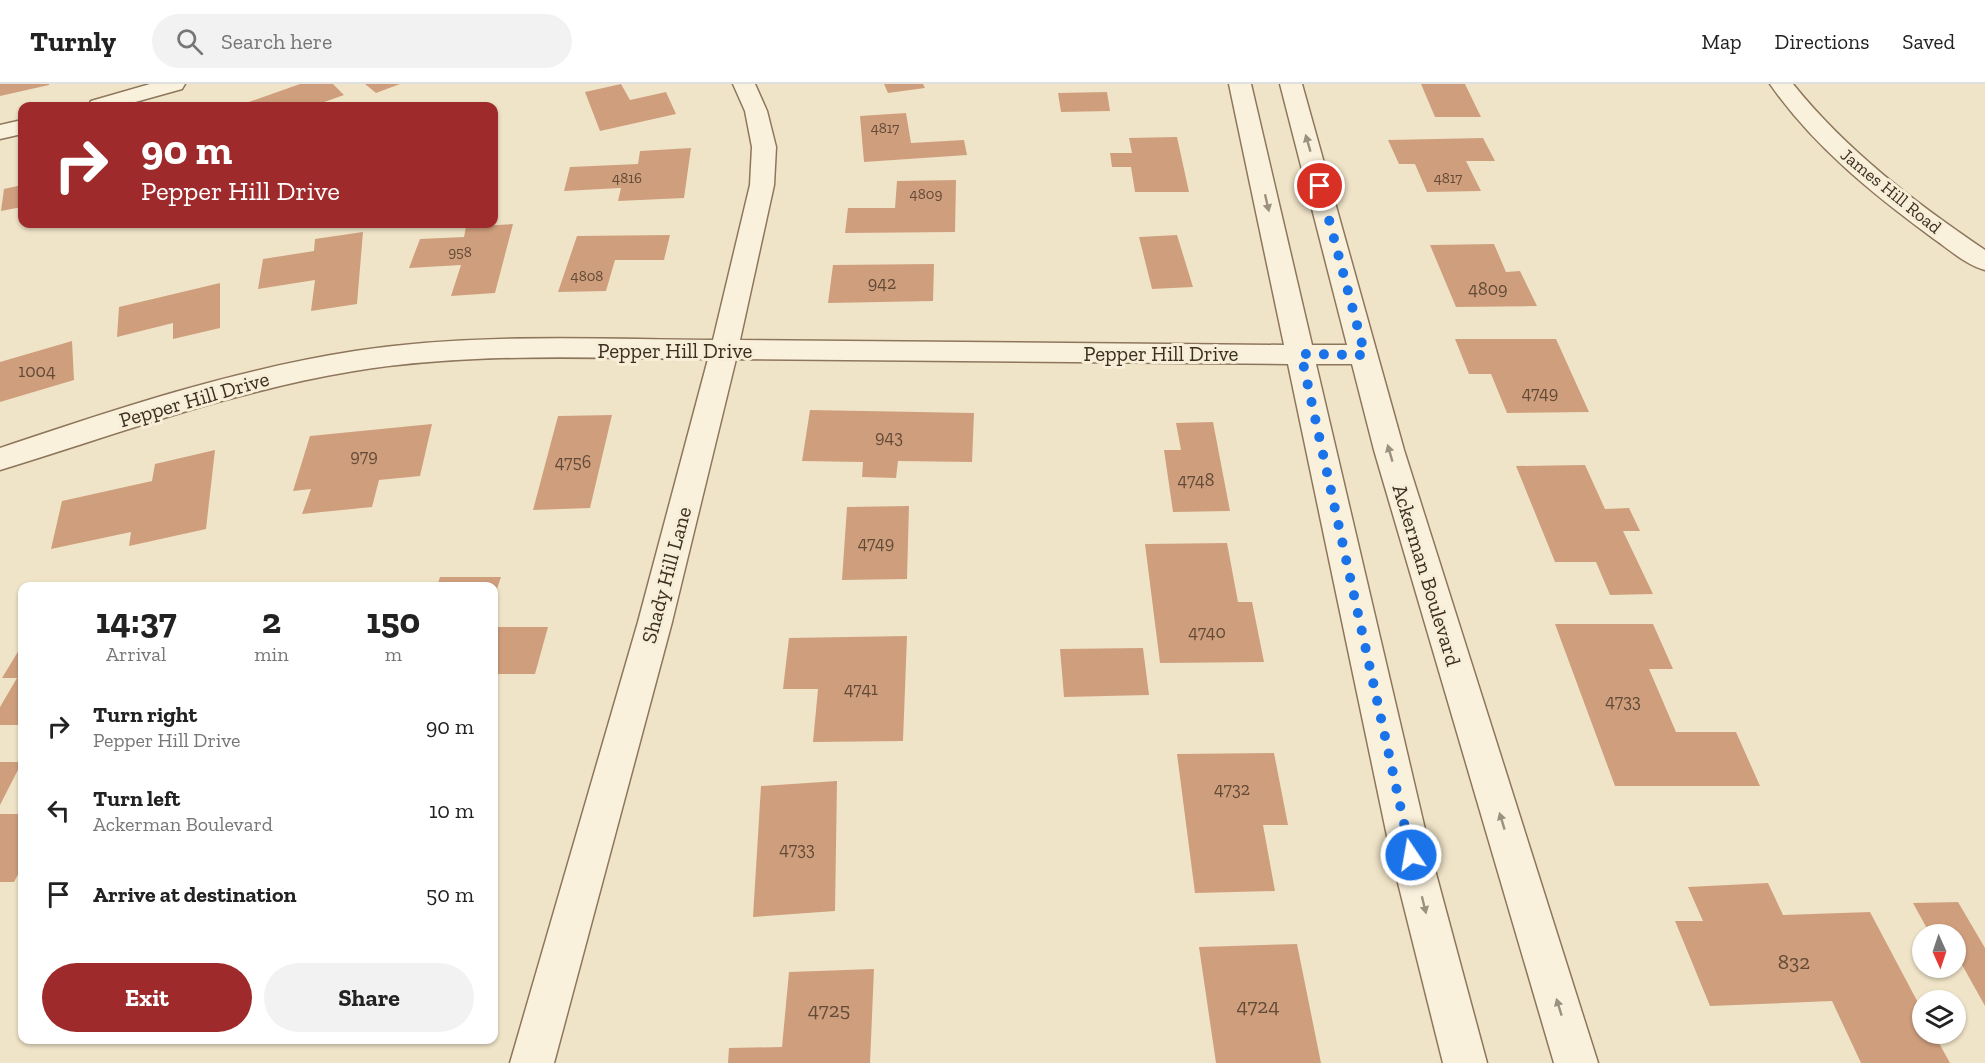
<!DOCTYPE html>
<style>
body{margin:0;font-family:"Zilla Slab",serif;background:#f2f2f2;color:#222;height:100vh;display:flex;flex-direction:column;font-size:22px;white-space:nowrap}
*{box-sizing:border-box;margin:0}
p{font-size:20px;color:#767676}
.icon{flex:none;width:33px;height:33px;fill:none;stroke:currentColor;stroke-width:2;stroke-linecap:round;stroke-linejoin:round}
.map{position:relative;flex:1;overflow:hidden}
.panel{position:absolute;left:18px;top:498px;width:480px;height:462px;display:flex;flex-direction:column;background:#fff;border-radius:12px;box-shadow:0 2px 4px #0004}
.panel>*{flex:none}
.guide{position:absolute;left:18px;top:18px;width:480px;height:126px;border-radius:12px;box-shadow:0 2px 4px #0004;background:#9e2a2b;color:#fff;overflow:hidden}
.needle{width:39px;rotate:177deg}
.fabs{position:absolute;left:1912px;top:840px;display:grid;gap:12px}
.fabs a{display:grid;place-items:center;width:54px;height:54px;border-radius:50%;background:#fff;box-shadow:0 2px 4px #0004;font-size:30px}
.pin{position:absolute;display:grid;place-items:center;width:51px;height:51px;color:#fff;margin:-26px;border:3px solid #fff;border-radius:50%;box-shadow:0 2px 6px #0007}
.me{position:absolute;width:66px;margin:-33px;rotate:348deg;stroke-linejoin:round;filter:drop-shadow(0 0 4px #0008)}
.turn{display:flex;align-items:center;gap:21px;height:126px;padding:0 24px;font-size:27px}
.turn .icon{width:78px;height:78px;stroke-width:2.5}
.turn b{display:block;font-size:42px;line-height:51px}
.eta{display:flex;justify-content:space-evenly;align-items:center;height:102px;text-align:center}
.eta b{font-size:36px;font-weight:700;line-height:42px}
.action{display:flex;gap:12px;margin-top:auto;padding:12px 24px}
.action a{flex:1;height:69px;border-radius:36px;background:#9e2a2b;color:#fff;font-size:24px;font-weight:700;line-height:69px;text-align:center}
.action a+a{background:#f2f2f2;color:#222}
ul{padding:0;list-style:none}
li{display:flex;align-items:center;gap:18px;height:84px;padding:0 24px}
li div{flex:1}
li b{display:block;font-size:22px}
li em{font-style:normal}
header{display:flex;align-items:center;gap:36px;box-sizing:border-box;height:84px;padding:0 30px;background:#fff;border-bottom:2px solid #e0e0e0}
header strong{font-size:28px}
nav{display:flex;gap:33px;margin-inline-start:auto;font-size:21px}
.search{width:420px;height:54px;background:#f2f2f2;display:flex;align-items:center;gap:15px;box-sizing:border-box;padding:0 21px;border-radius:33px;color:#767676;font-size:22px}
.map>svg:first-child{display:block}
</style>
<header>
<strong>Turnly</strong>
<div class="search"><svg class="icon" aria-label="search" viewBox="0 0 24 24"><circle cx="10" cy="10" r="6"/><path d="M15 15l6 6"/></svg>Search here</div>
<nav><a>Map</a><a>Directions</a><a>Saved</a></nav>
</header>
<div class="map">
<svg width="1985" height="979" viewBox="0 0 1985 979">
<rect width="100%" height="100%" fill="#f0e4c8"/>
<path fill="#cf9f7d" d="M0 0H49V1L0 12Z
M300 0H333L344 11 313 22H245L243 20Z
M365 0H400L376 9Z
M621 0 630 16 666 8 676 30 600 47 585 8Z
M884 0H923L925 4 888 9Z
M1421 0H1465L1481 33H1435Z
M1107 8 1110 27 1061 28 1058 9Z
M906 29 911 59 964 56 967 71 864 78 860 32Z
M1177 53 1189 108H1135L1131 83H1112L1110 69H1132L1129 54Z
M1483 54 1495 77H1466L1481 107 1427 108 1415 80H1399L1388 56Z
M691 64 684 114 618 117 621 104 564 107 570 83 638 80 640 67Z
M956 96 955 148 845 149 848 124H895L897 97Z
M22 101V123L1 127 4 105Z
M513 140 495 209 451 212 461 181 409 184 420 155 464 153 466 143Z
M363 148 357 220 311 227 315 196 258 205 263 175 314 167 315 155Z
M670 151 664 176H615L606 207 558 208 577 152Z
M1177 151 1193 203 1152 205 1139 153Z
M1494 160 1506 188 1520 187 1537 222 1456 223 1430 161Z
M934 180 933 217 828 219 833 181Z
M220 199V244L173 255V239L117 253 119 223Z
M1455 255H1556L1589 328 1507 329 1491 290H1469Z
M72 257 74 296 0 318V278Z
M810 326 974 329 972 378 898 377 896 394 862 393 863 378 802 377Z
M612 331 590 424 533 426 558 332Z
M1213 338 1230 427 1173 428 1164 366H1181L1176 339Z
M432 340 420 392 379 396 372 423 302 430 311 405 293 407 310 352Z
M215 366 206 445 129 462 131 448 51 465 62 417 152 397 155 380Z
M1585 381 1605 425 1629 424 1640 447H1623L1653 510 1610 511 1596 478H1555L1516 382Z
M909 422 907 495 842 496 847 423Z
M1227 459 1238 518H1252L1264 578 1160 579 1145 460Z
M440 493H501L494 514V502H437Z
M1555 540H1653L1673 585H1649L1676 648H1736L1760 702H1615Z
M494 543H548L535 590H494Z
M907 552 903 657 813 658 818 605H783L789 554Z
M22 561V641H0V623L17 594H2Z
M1143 564 1149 611 1064 613 1060 565Z
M1274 669 1288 741H1263L1275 807 1195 809 1177 670Z
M0 678H22L0 721Z
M837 697 835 827 753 833 761 702Z
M0 730H22V783L14 798H0Z
M1768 799 1783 831 1870 828 1923 928V950H1934L1950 979H1861L1832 917 1710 922 1675 837H1703L1688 803Z
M1958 818 1985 864V922L1956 870V850H1930L1913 819Z
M1297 860 1321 979H1216L1199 863Z
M874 885 870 979H728L729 964 782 963 789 888Z"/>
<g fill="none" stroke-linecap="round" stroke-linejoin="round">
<g stroke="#8d765c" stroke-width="3">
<path id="minor" d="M150 0H185L182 5 121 22H88L91 17Z
M733 0H755L767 27 776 63 774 101 740 256 1284 261 1229 0H1251L1312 261H1347L1280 0H1302L1404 366 1598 979H1554L1374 366 1352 280H1316L1431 771 1487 979H1443L1391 771 1288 280 736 275 672 538 554 979H510L638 538 708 275C590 274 471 268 354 287 232 307 118 350 0 386V364C116 325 233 286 355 267 473 249 594 255 713 256L750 101 752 63 745 27Z
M1770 0H1793C1847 67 1914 118 1985 166V186C1966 181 1950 166 1934 155 1874 111 1813 62 1770 0Z
M22 36V50L0 55V41Z"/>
</g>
<use href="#minor" fill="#faf1dc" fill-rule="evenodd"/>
</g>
<defs><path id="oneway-solid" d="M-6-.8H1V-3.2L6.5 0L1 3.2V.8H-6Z" transform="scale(1.5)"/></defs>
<g fill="#9c907e">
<use href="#oneway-solid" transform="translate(1308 59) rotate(-106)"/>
<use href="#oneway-solid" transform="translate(1267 119) rotate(77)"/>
<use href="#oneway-solid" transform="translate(1390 369) rotate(-106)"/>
<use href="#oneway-solid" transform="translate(1502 737) rotate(-107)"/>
<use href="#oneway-solid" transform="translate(1424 821) rotate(76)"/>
<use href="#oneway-solid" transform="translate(1559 923) rotate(-107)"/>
</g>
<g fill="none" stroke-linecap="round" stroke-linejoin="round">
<path stroke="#1a73e8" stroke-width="10" stroke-dasharray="0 18" d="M1320 102 1365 271 1301 270 1411 771"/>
</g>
<g text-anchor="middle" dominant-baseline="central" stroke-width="6" stroke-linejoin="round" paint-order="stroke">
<g font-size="15" fill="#624a37">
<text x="885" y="44">4817</text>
<text x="627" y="94">4816</text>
<text x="1448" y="94">4817</text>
<text x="926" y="110">4809</text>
<text x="460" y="168">958</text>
<text x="587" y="192">4808</text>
</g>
<g font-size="18" fill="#3d2e20" stroke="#f7eed8">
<text transform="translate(1891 107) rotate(39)">James Hill Road</text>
</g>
<g font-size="18" fill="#624a37">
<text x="882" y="199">942</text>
<text x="1488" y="205">4809</text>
<text x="37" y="287">1004</text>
<text x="1540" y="309">4749</text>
<text x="889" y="353">943</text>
<text x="364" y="372">979</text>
<text x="573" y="378">4756</text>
<text x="1196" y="396">4748</text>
<text x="876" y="459">4749</text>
<text x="1207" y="548">4740</text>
<text x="861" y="605">4741</text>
<text x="1623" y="617">4733</text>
<text x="1232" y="705">4732</text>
<text x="797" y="765">4733</text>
</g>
<g font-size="21" fill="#3d2e20" stroke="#f7eed8">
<text x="675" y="266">Pepper Hill Drive</text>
<text x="1161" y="269">Pepper Hill Drive</text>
<text transform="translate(194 315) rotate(-16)">Pepper Hill Drive</text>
<text transform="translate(666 491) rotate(-75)">Shady Hill Lane</text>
<text transform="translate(1427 491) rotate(73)">Ackerman Boulevard</text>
</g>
<g font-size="21" fill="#624a37">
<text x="1794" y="877">832</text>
<text x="1258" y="921">4724</text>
<text x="829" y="925">4725</text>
</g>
</g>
</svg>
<div class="fabs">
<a><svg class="needle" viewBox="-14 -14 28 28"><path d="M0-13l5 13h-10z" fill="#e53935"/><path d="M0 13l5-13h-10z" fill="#767676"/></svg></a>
<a><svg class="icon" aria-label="layers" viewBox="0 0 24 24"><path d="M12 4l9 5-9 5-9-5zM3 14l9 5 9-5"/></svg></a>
</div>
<div class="pin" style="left:1320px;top:102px;background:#d93025"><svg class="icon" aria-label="arrive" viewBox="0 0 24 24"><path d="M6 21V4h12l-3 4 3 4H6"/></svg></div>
<svg class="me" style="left:1411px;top:771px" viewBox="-20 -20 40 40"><circle r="17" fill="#1a73e8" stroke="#fff" stroke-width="3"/><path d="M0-11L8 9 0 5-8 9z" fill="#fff"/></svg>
<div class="guide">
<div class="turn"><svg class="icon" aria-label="right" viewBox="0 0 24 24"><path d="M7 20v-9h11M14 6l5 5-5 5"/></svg><div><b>90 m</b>Pepper Hill Drive</div></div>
</div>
<section class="panel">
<div class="eta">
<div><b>14:37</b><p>Arrival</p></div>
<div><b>2</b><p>min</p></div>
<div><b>150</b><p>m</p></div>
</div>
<ul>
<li><svg class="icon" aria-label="right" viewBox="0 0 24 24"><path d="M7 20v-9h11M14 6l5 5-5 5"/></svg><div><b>Turn right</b><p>Pepper Hill Drive</p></div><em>90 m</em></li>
<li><svg class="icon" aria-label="left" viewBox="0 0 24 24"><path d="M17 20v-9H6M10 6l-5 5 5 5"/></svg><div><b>Turn left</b><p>Ackerman Boulevard</p></div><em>10 m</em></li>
<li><svg class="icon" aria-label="arrive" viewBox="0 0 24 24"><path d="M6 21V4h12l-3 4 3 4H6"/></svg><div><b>Arrive at destination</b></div><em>50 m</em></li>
</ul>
<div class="action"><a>Exit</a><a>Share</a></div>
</section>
</div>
